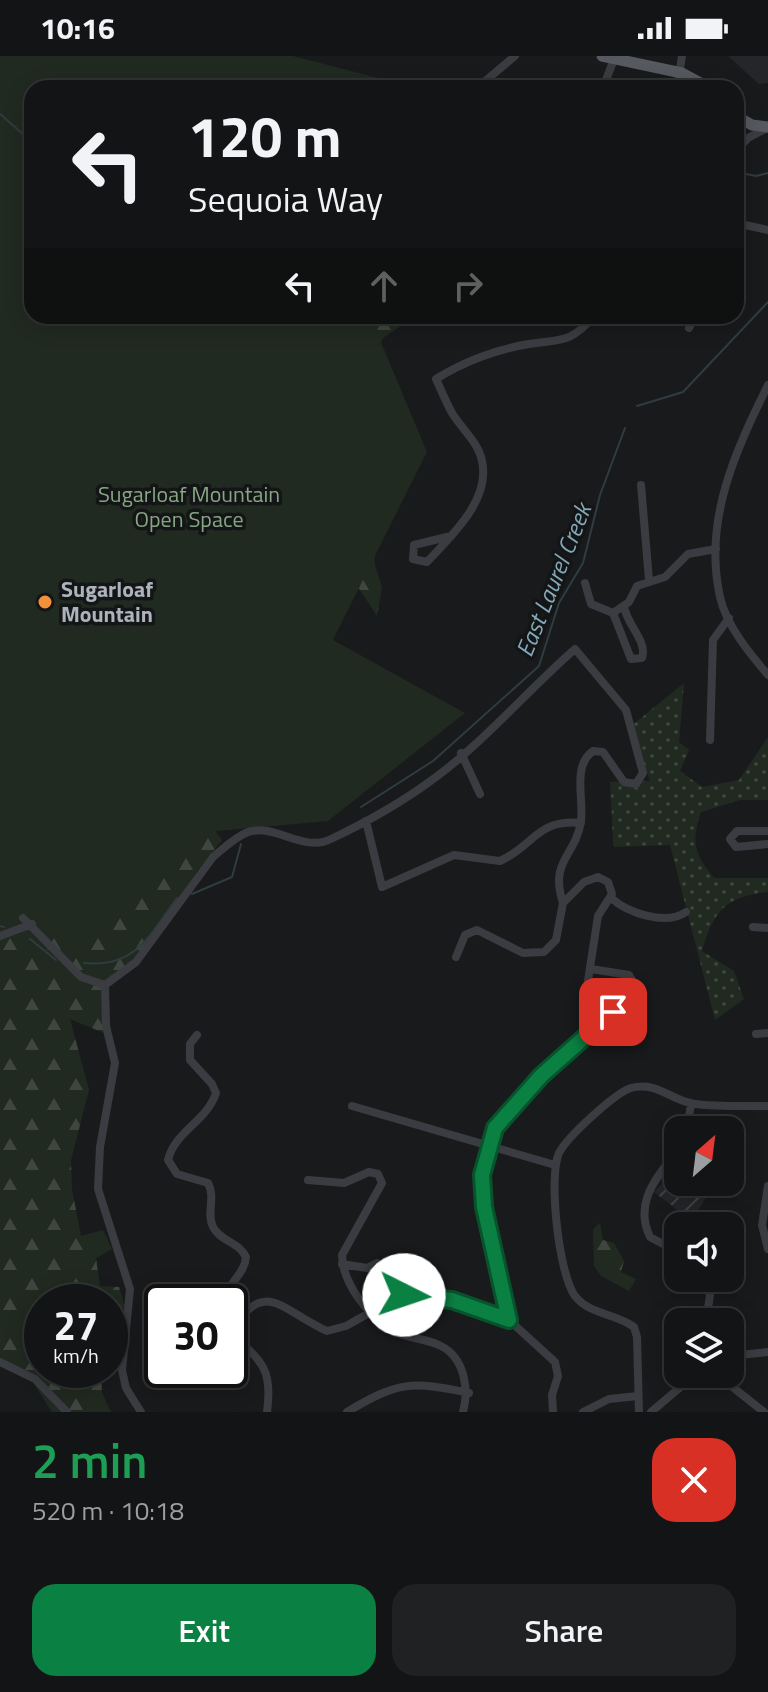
<!DOCTYPE html>
<meta charset="utf-8">
<style>
body{margin:0;font-family:"Titillium Web",sans-serif;background:#202122;color:#f1f3f6;height:100vh;display:flex;flex-direction:column;font-size:30px;white-space:nowrap}
*{box-sizing:border-box;margin:0}
p{font-size:26px;color:#9d9ea0}
.icon{flex:none;width:44px;height:44px;fill:none;stroke:currentColor;stroke-width:2;stroke-linecap:round;stroke-linejoin:round}
.map{position:relative;height:1356px;overflow:hidden}
.sheet{display:flex;flex-direction:column;background:#131415;flex:1}
.sheet>*{flex:none}
.guide{position:absolute;left:24px;top:24px;width:720px;height:244px;border-radius:24px;box-shadow:0 4px 20px #0003,0 0 0 2px #323334;background:#131415;color:#f1f3f6;overflow:hidden}
.needle{width:52px;rotate:28deg}
.buttons{position:absolute;left:664px;top:1060px;display:grid;gap:16px}
.buttons a{display:grid;place-items:center;width:80px;height:80px;border-radius:16px;background:#131415;box-shadow:0 4px 20px #0003,0 0 0 2px #323334;font-size:40px}
.speed{position:absolute;left:24px;top:1228px;display:flex;gap:16px;font-size:40px;font-weight:700;text-align:center}
.speed>*{display:grid;place-content:center;width:104px;height:104px;border-radius:50%;background:#131415;box-shadow:0 4px 20px #0003,0 0 0 2px #323334;line-height:1}
.speed small{font-size:20px;font-weight:400}
.speed .limit{border:4px solid #111;border-radius:12px;background:#fff;color:#111}
.pin{position:absolute;display:grid;place-items:center;width:68px;height:68px;color:#fff;margin:-34px;border-radius:16px;box-shadow:0 4px 12px #0006}
.me{position:absolute;width:88px;margin:-44px;rotate:94deg;stroke-linejoin:round;filter:drop-shadow(0 0 6px #0008)}
.turn{display:flex;align-items:center;gap:28px;height:168px;padding:0 32px;font-size:36px}
.turn .icon{width:104px;height:104px;stroke-width:2.5}
.turn b{display:block;font-size:56px;line-height:68px}
.lanes{display:flex;align-items:center;height:76px;padding:0 32px;background:#0003;justify-content:center;gap:40px;direction:ltr}
.lanes .off{opacity:.35}
.round{display:grid;place-items:center;flex:none;width:84px;height:84px;border-radius:24px;background:#202122}
.overview{display:flex;align-items:center;justify-content:space-between;height:136px;padding:0 32px}
h1{font-size:48px;font-weight:600;line-height:60px;color:#1e9e55}
.cta{display:flex;gap:16px;margin-top:auto;padding:16px 32px}
.cta a{flex:1;height:92px;border-radius:24px;background:#0b8043;color:#fff;font-size:32px;font-weight:600;line-height:92px;text-align:center}
.cta a+a{background:#202122;color:#f1f3f6}
.status{display:flex;justify-content:space-between;align-items:center;height:56px;padding:0 40px;background:#131415;direction:ltr}
.status svg{height:22px;fill:currentColor}
.map>svg:first-child{display:block}
</style>
<div class="status"><b>10:16</b><svg viewBox="0 0 49 12"><path d="M0 12V9h3v3zM5 12V6h3v6zM10 12V3h3v9zM15 12V0h3v12zM26 1h20v11H26zM47 4h2v5h-2z"/></svg></div>
<div class="map">
<svg width="768" height="1356" viewBox="0 0 768 1356">
<defs>
<pattern id="industrial-furrows" width="10" height="10" patternUnits="userSpaceOnUse" patternTransform="scale(2)"><rect width="10" height="10" fill="#252629"/><path d="M-1 1l2-2M0 10L10 0M9 11l2-2" fill="none" stroke="#424346"/></pattern>
<pattern id="grass-dots" width="8" height="8" patternUnits="userSpaceOnUse" patternTransform="scale(2)"><rect width="8" height="8" fill="#212a21"/><path d="M2 2h.1M6 6h.1" fill="none" stroke="#3f463f" stroke-width="1.8" stroke-linecap="round"/></pattern>
<pattern id="forest-firs" width="22" height="20" patternUnits="userSpaceOnUse" patternTransform="scale(2)"><rect width="22" height="20" fill="#212a21"/><path d="M5 1l3.5 6h-7zM16 11l3.5 6h-7z" fill="#3f463f"/></pattern>
</defs>
<rect width="100%" height="100%" fill="#191a1c"/>
<path fill="#252629" d="M728 0H768V27L759 28Z"/>
<path fill="url(#industrial-furrows)" d="M672 1117 678 1126H684L706 1141 692 1165 654 1136Z"/>
<path fill="url(#grass-dots)" d="M684 627 679 686 689 694 680 715 702 731 739 724 768 681V744H740L701 756C691 786 694 798 714 822H768V836C725 841 714 854 702 895L734 915 744 943 715 964 670 789 614 791 613 784 610 726 650 725 630 671Z"/>
<path fill="url(#forest-firs)" d="M320 260H415L383 282 367 320Z
M373 472 375 509 382 532 377 560 346 513Z
M0 649 186 736 222 784 197 815 137 908 108 931 111 980 70 963 89 1034 71 1104 72 1133 81 1180 103 1174 112 1193 96 1202 100 1230 119 1231 125 1252 110 1254V1246H42V1314H101L102 1337 111 1356H52L31 1323 0 1305Z
M600 1167 603 1184 614 1187 624 1205 621 1216 636 1223 629 1235 601 1220 594 1210 593 1173Z"/>
<path fill="#212a21" d="M0 0H293L417 32H32V260H370L427 396 333 584 465 657 328 765 194 777 78 891 0 852Z"/>
<g fill="none" stroke-linecap="round" stroke-linejoin="round">
<path stroke="#2f3c40" stroke-width="2" d="M0 58 32 86
M736 116 756 120 768 117
M637 350 683 336 768 246
M361 751 433 705 539 610 559 547 583 507 600 439 625 372
M192 838 232 821 241 788
M0 870 4 871
M30 883 56 904
M84 907C136 912 149 880 177 842"/>
<path stroke="#3a3c41" stroke-width="8" d="M484 26 515 0
M603 32 614 3
M677 32 682 0
M736 95 748 82 767 72
M736 167 768 174
M689 272 695 260
M768 329C735 396 703 465 720 541 726 569 750 598 768 619
M641 429 649 524
M451 480 414 489 413 503 427 506C451 480 491 444 482 405 479 387 461 372 452 357 446 346 441 334 436 323 463 306 497 293 529 288 561 283 570 288 594 260
M585 527 591 548 613 557 629 546 637 530 665 521 688 498 716 493
M613 557 631 603 642 602C648 585 626 568 624 550
M710 684 713 584 729 562
M461 697 480 738
M366 765 382 831 454 799 500 805C534 790 536 763 581 767
M768 775H737L730 783 736 791 768 788
M611 842C628 857 666 870 686 856
M23 862 81 921 105 929
M753 871 768 872
M0 880 32 868
M456 901 465 879 477 874 523 897 544 896 556 884 563 847
M105 929 136 906 213 801C224 792 235 781 248 776 275 767 303 797 331 783 367 766 404 745 436 721 485 685 529 633 575 593L626 654 643 717 636 728 624 726 603 696 593 695C572 710 584 742 581 765 576 800 549 804 563 847L584 826 598 821 608 826 612 838 598 860 587 931
M105 929 106 970 115 1007 100 1091 98 1133 130 1233 122 1314 126 1332 141 1356
M756 978 768 977
M197 979 190 988V1004L212 1028 216 1037C207 1065 175 1075 168 1104L177 1118 208 1127C216 1142 206 1156 213 1171 220 1185 239 1186 246 1201 245 1218 227 1228 222 1246
M352 1050 555 1109
M687 1074 691 1048
M678 1093C658 1121 633 1145 650 1181L678 1196
M308 1124 344 1127 369 1116 378 1118 382 1127 342 1199C342 1226 369 1262 393 1275 408 1283 426 1282 441 1290 465 1302 469 1334 463 1356
M768 1130 762 1169 768 1193
M342 1208 367 1212 377 1207
M704 1222 710 1239 706 1266
M509 1264 484 1151 482 1119 495 1072 541 1020 633 937 635 930 629 919 591 913
M730 1300 768 1296
M0 1306 35 1323 67 1356
M716 1318 764 1356
M267 1356C273 1313 262 1305 231 1278 263 1218 283 1256 327 1275L346 1270 396 1242 411 1238 452 1244 509 1264 555 1306 558 1320 552 1339 553 1356
M347 1356C399 1325 411 1325 469 1337
M583 1356 609 1343 638 1340
M639 1356 637 1281 634 1271C615 1257 590 1259 575 1240 559 1219 548 1121 559 1097 567 1081 615 1037 631 1032 658 1025 671 1045 695 1048 719 1051 744 1050 768 1050
M651 1356 696 1318"/>
<path stroke="#565a60" stroke-width="11" d="M602 0 682 17 710 32
M736 60 752 69 768 71"/>
</g>
<g fill="none" stroke-linecap="round" stroke-linejoin="round">
<g stroke="#07532c" stroke-width="20">
<path id="route" d="M404 1239 452 1244 509 1264 484 1151 482 1119 495 1072 541 1020 613 956"/>
</g>
<use href="#route" stroke="#0b8043" stroke-width="14"/>
</g>
<circle fill="#f39139" stroke="#141517" stroke-width="3" cx="45" cy="546" r="8"/>
<g text-anchor="middle" dominant-baseline="central" stroke-width="7" stroke-linejoin="round" paint-order="stroke">
<g font-size="22" fill="#87a683" stroke="#141517">
<text x="189" y="438">Sugarloaf Mountain<tspan x="189" dy="25">Open Space</tspan></text>
</g>
<g font-size="22" font-weight="bold" fill="#acb3bb" stroke="#141517" text-anchor="start">
<text x="61" y="533">Sugarloaf<tspan x="61" dy="25">Mountain</tspan></text>
</g>
<g font-size="24" font-style="italic" fill="#83a8b6" stroke="#141517">
<text transform="translate(553 524) rotate(-68)">East Laurel Creek</text>
</g>
</g>
</svg>
<div class="buttons">
<a><svg class="needle" viewBox="-14 -14 28 28"><path d="M0-13l5 13h-10z" fill="#e53935"/><path d="M0 13l5-13h-10z" fill="#9d9ea0"/></svg></a>
<a><svg class="icon" aria-label="sound" viewBox="0 0 24 24"><path d="M4 9h4l5-4v14l-5-4H4zM17 9q2 3 0 6"/></svg></a>
<a><svg class="icon" aria-label="layers" viewBox="0 0 24 24"><path d="M12 4l9 5-9 5-9-5zM3 14l9 5 9-5"/></svg></a>
</div>
<div class="speed"><div>27<small>km/h</small></div><div class="limit">30</div></div>
<div class="pin" style="left:613px;top:956px;background:#d93025"><svg class="icon" aria-label="arrive" viewBox="0 0 24 24"><path d="M6 21V4h12l-3 4 3 4H6"/></svg></div>
<svg class="me" style="left:404px;top:1239px" viewBox="-20 -20 40 40"><circle r="19" fill="#fff"/><path d="M0-13L10 11 0 6-10 11z" fill="#0b8043"/></svg>
<div class="guide">
<div class="turn"><svg class="icon" aria-label="left" viewBox="0 0 24 24"><path d="M17 20v-9H6M10 6l-5 5 5 5"/></svg><div><b>120 m</b>Sequoia Way</div></div>
<div class="lanes"><svg class="icon" aria-label="left" viewBox="0 0 24 24"><path d="M17 20v-9H6M10 6l-5 5 5 5"/></svg><svg class="icon off" aria-label="ahead" viewBox="0 0 24 24"><path d="M12 20V5M6 11l6-6 6 6"/></svg><svg class="icon off" aria-label="right" viewBox="0 0 24 24"><path d="M7 20v-9h11M14 6l5 5-5 5"/></svg></div>
</div>
</div>
<section class="sheet">
<div class="overview"><div><h1>2 min</h1><p>520 m · 10:18</p></div><a class="round" style="background:#d93025;color:#fff"><svg class="icon" aria-label="close" viewBox="0 0 24 24"><path d="M6 6l12 12M18 6L6 18"/></svg></a></div>
<div class="cta"><a>Exit</a><a>Share</a></div>
</section>
